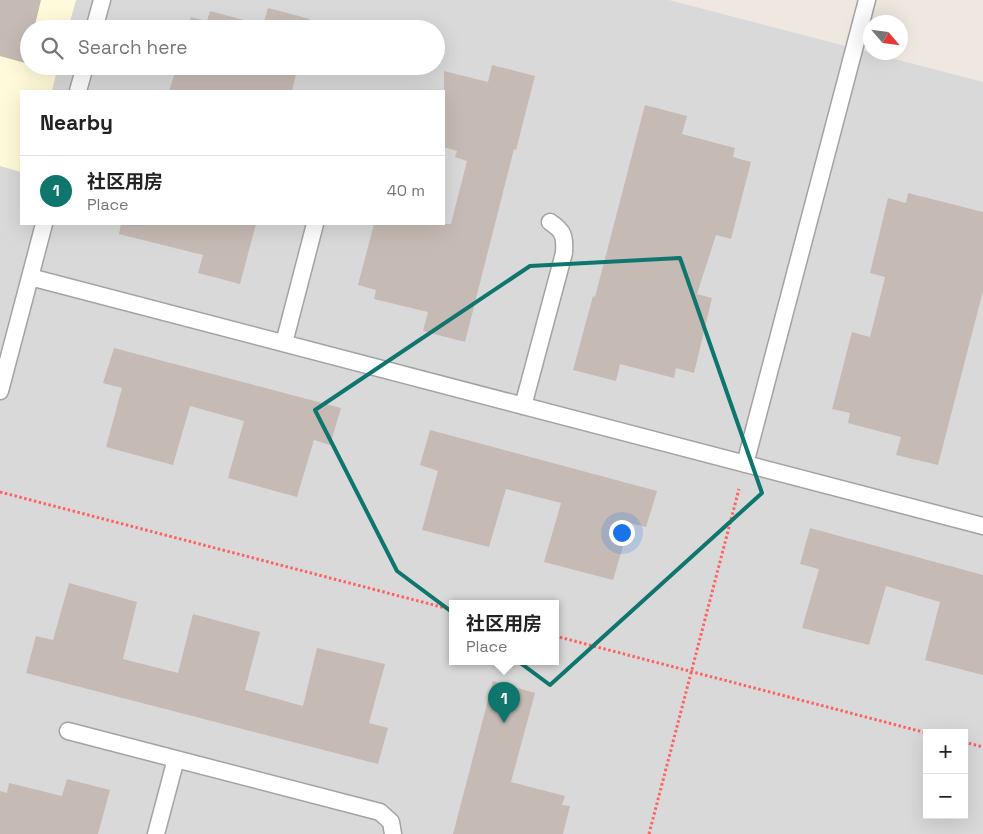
<!DOCTYPE html>
<meta charset="utf-8">
<style>
body{margin:0;font-family:"Space Grotesk","Noto Sans SC",sans-serif;background:#f2f2f2;color:#222}
.controls{position:absolute;right:15px;bottom:15px;display:grid;overflow:hidden;border-radius:0px;box-shadow:0 5px 20px #0002}
.controls button{width:45px;height:45px;display:grid;place-items:center;padding:0;border:0;border-bottom:1px solid #e0e0e0;background:#fff;color:#222;font:25px sans-serif}
.compass{position:absolute;left:863px;top:15px;width:45px;height:45px;border-radius:50%;background:#fff;box-shadow:0 5px 20px #0002;rotate:118deg}
.you{position:absolute;left:621px;top:532px;width:18px;height:18px;margin:-12px;border:4px solid #fff;border-radius:50%;background:#1a73e8;box-shadow:0 0 0 8px #1a73e833}
.badge{display:grid;place-items:center;width:32px;height:32px;border-radius:50%;background:#0f766e;color:#fff;font-size:16px;font-weight:700}
.pin{position:absolute;translate:-50% -41px;filter:drop-shadow(0 1px 2px #0008)}
.pin::after{content:'';position:absolute;top:26px;width:18px;height:15px;background:inherit;clip-path:polygon(0 0,100% 0,50% 100%)}
.popup{position:absolute;left:449px;top:600px;width:110px;height:65px;box-sizing:border-box;display:grid;place-content:center;border-radius:0px;background:#fff;filter:drop-shadow(0 1px 4px #0005);font-size:16px;white-space:nowrap;color:#767676}
.popup b{font-size:19px;color:#222}
.popup::after{content:'';position:absolute;left:50%;top:100%;margin-left:-10px;border:10px solid transparent;border-top-color:#fff}
.list{margin:0;padding:0;list-style:none}
h2{display:flex;justify-content:space-between;align-items:center;height:65px;margin:0;padding:0 20px;font-size:21px}
h2 small{font-size:16px;font-weight:400;color:#767676}
.list li{display:grid;grid-template-columns:32px 1fr auto;gap:15px;align-items:center;box-sizing:border-box;height:70px;padding:0 20px;border-top:1px solid #e0e0e0}
.list b{display:block;font-size:19px;white-space:nowrap}
.list p{margin:0;font-size:16px;white-space:nowrap;color:#767676}
.list em{font-size:16px;font-style:normal;color:#767676}
.icon{flex:none;width:28px;height:28px;fill:none;stroke:currentColor;stroke-width:2;stroke-linecap:round;stroke-linejoin:round}
.map{position:relative;flex:none;width:983px;height:834px;overflow:hidden}
.search{position:absolute;background:#fff;box-shadow:0 5px 20px #0002;left:20px;top:20px;width:425px;height:55px;display:flex;align-items:center;gap:12px;box-sizing:border-box;padding:0 18px;border-radius:28px;color:#767676;font-size:19px}
.panel{position:absolute;background:#fff;box-shadow:0 5px 20px #0002;left:20px;top:90px;width:425px;height:135px;border-radius:0px}
.map>svg:first-child{display:block}
</style>
<div class="map">
<svg width="983" height="834" viewBox="0 0 983 834">
<rect width="100%" height="100%" fill="#eee8e1"/>
<path fill="#dad9d9" fill-rule="evenodd" d="M 0,0 L 669,0 L 983,82 L 983,834 L 0,834 ZM 29,29 L 436,29 L 436,66 L 29,66 ZM 21,91 L 444,91 L 444,224 L 21,224 ZM 453,604 L 555,604 L 555,662 L 453,662 ZM 927,733 L 964,733 L 964,815 L 927,815 Z"/>
<path fill="#fffbda" d="M 0,0 L 76,0 L 68,29 L 29,29 L 29,66 L 58,66 L 52,91 L 21,91 L 21,172 L 0,166 Z"/>
<path fill="#c6bab4" d="M 0,0 L 41,0 L 34,29 L 29,29 L 29,48 L 25,63 L 0,56 Z
M 268,8 L 310,19 L 308,29 L 187,29 L 191,17 L 207,21 L 210,11 L 263,25 Z
M 492,65 L 535,76 L 516,150 L 514,149 L 465,342 L 423,331 L 428,312 L 374,299 L 376,290 L 358,285 L 374,224 L 451,224 L 467,161 L 455,157 L 457,151 L 444,147 L 444,71 L 488,82 Z
M 177,66 L 298,66 L 292,91 L 169,91 Z
M 645,105 L 687,116 L 682,134 L 735,148 L 733,157 L 751,162 L 731,239 L 716,235 L 697,294 L 712,298 L 694,373 L 676,368 L 674,378 L 620,364 L 616,381 L 573,370 L 593,296 L 595,297 Z
M 908,193 L 983,212 L 983,291 L 938,465 L 896,455 L 901,437 L 848,423 L 850,413 L 832,409 L 852,332 L 870,337 L 885,277 L 870,273 L 888,198 L 906,203 Z
M 121,224 L 256,224 L 240,284 L 198,273 L 203,255 L 119,234 Z
M 114,348 L 341,408 L 330,445 L 314,440 L 297,497 L 228,478 L 244,421 L 190,406 L 173,465 L 106,447 L 122,388 L 103,383 Z
M 430,430 L 657,491 L 646,527 L 630,523 L 613,580 L 544,562 L 561,503 L 506,489 L 489,547 L 422,530 L 438,471 L 420,465 Z
M 810,528 L 983,575 L 983,675 L 925,660 L 940,602 L 886,586 L 869,645 L 802,628 L 819,569 L 800,564 Z
M 69,583 L 137,602 L 123,659 L 178,673 L 193,614 L 260,632 L 245,690 L 303,706 L 317,648 L 385,664 L 369,723 L 388,728 L 378,764 L 26,673 L 36,636 L 53,640 Z
M 493,681 L 535,693 L 511,782 L 565,796 L 562,805 L 570,806 L 563,834 L 453,834 Z
M 67,779 L 110,790 L 98,834 L 0,834 L 0,791 L 7,793 L 9,783 L 62,796 Z"/>
<g fill="none" stroke-linecap="round" stroke-linejoin="round">
<g stroke="#a3a3a3" stroke-width="19">
<path id="lane" d="M 94,29 L 102,0
M 78,91 L 85,66
M 30,277 L 983,526
M 284,343 L 315,224
M 0,391 L 44,224
M 523,406 L 564,253 C 565,237 564,231 550,222
M 745,464 L 867,0
M 68,731 L 380,812 L 391,822 L 393,834
M 156,834 L 176,759"/>
</g>
<path stroke="#ff6263" stroke-width="3" stroke-dasharray="2.5 2.5" stroke-linecap="butt" d="M 0,492 L 453,610
M 555,636 L 927,733
M 964,742 L 983,747
M 649,834 L 739,489"/>
<use href="#lane" stroke="#fff" stroke-width="16"/>
</g>
<path fill="none" stroke="#0f766e" stroke-width="4" stroke-linejoin="round" d="M 680,258 L 762,493 L 550,685 L 397,571 L 315,410 L 530,266 Z"/>
</svg>
<div class="controls">
<button>+</button>
<button>−</button>
</div>
<svg class="compass" viewBox="-18 -18 36 36"><path d="M0-13l5 13h-10z" fill="#e53935"/><path d="M0 13l5-13h-10z" fill="#767676"/></svg>
<div class="you"></div>
<div class="pin badge" style="left:504px;top:723px">1</div>
<div class="popup"><b>社区用房</b>Place</div>
<div class="search"><svg class="icon" aria-label="search" viewBox="0 0 24 24"><circle cx="10" cy="10" r="6"/><path d="M15 15l6 6"/></svg>Search here</div>
<section class="panel">
<h2>Nearby<small></small></h2>
<ul class="list">
<li><span class="badge">1</span><div><b>社区用房</b><p>Place</p></div><em>40 m</em></li>
</ul>
</section>
</div>
